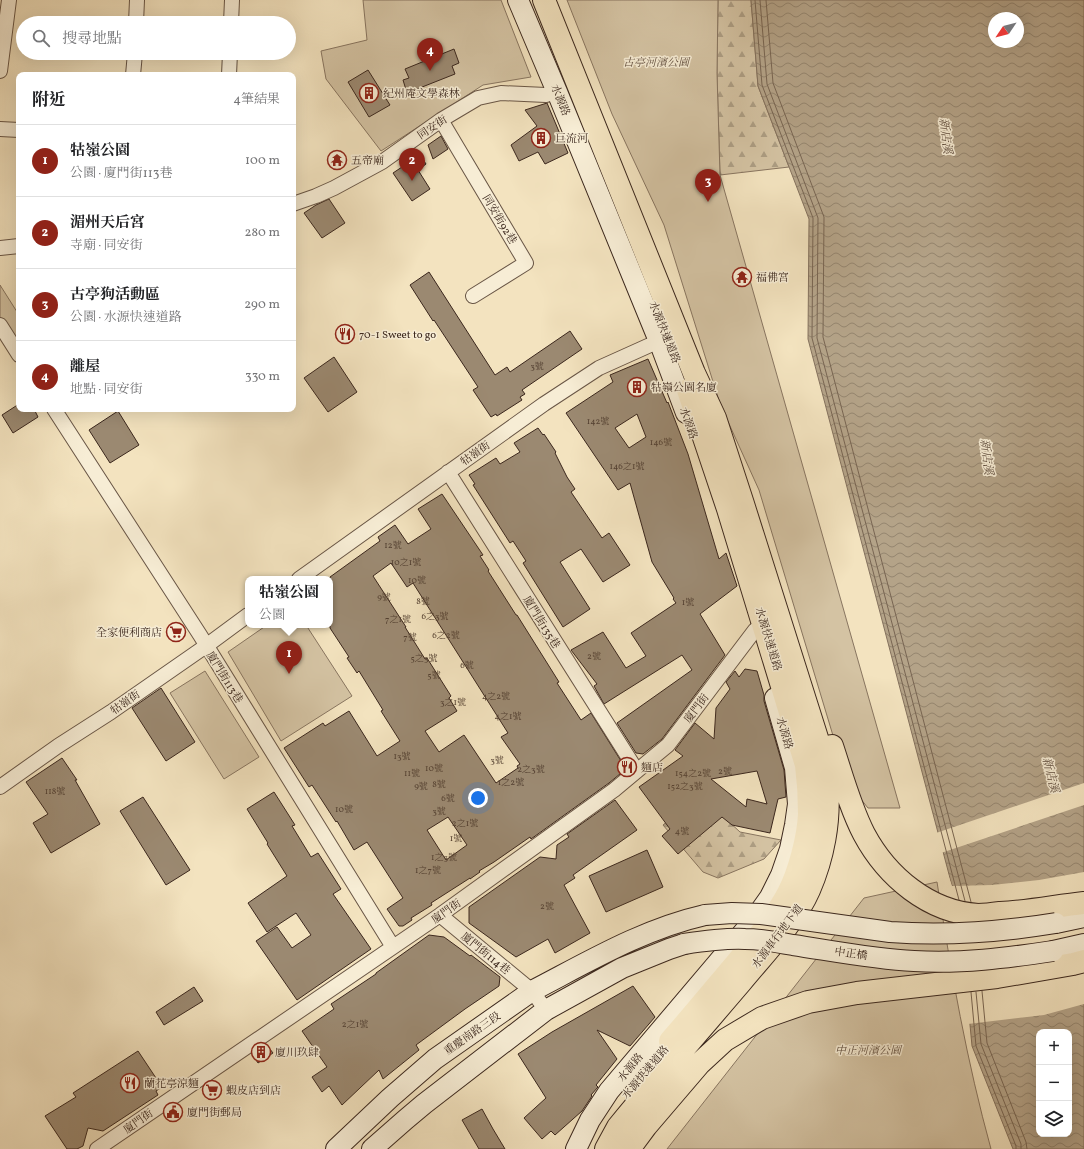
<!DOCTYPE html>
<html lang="zh-TW">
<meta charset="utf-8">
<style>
body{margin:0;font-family:Vollkorn,"Noto Serif TC",serif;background:#f2f2f2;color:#202124}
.controls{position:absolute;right:12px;bottom:12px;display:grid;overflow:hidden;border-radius:8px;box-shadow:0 4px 16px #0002}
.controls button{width:36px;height:36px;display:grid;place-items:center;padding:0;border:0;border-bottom:1px solid #e0e0e0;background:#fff;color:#202124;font:20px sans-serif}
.compass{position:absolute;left:988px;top:12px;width:36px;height:36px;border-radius:50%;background:#fff;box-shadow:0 4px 16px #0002;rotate:235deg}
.you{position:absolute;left:478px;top:798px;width:14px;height:14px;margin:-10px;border:3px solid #fff;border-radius:50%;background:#1a73e8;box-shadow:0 0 0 6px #1a73e833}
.badge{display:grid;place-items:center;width:26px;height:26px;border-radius:50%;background:#8f2418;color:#fff;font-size:13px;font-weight:700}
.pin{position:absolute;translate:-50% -33px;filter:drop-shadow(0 1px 2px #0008)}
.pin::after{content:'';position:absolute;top:21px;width:14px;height:12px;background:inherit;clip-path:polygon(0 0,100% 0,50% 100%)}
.popup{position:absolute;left:245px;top:576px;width:88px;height:52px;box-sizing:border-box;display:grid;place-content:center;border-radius:8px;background:#fff;filter:drop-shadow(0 1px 3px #0005);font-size:13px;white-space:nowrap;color:#757577}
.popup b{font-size:15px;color:#202124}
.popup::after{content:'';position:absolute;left:50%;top:100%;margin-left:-8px;border:8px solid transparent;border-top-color:#fff}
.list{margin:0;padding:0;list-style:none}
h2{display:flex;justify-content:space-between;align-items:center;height:52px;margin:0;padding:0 16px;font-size:17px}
h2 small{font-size:13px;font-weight:400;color:#757577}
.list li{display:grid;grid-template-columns:26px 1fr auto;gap:12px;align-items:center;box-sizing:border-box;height:72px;padding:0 16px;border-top:1px solid #e0e0e0}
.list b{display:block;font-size:15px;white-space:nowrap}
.list p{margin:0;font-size:13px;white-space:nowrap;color:#757577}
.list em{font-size:13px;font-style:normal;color:#757577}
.icon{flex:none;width:22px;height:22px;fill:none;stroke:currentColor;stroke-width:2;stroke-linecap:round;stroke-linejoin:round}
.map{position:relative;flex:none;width:1084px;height:1149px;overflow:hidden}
.search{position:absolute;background:#fff;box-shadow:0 4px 16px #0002;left:16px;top:16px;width:280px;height:44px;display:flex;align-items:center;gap:10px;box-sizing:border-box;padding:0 14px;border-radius:22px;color:#757577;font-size:15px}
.panel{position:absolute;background:#fff;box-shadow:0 4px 16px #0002;left:16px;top:72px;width:280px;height:340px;border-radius:8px}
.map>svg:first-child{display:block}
</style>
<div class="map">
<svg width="1084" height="1149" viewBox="0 0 1084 1149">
<defs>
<pattern id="forest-firs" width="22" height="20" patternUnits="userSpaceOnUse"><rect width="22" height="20" fill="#d4c3a3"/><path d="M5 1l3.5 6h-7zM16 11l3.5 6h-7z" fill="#ad9e84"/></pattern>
<pattern id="water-waves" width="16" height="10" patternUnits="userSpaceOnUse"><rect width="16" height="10" fill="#b4a388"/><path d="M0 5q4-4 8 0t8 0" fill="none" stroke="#94856f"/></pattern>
</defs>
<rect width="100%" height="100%" fill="#f3e3bf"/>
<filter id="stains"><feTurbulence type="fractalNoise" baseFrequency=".005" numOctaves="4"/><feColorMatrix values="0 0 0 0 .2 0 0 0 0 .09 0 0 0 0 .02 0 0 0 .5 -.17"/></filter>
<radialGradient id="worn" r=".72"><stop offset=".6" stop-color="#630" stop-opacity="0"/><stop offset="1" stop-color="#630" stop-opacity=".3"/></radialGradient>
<path fill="url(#forest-firs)" stroke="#887560" d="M 718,0 L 751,0 L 758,86 L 789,167 L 720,175 L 717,73 Z
M 699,794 L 740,832 L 781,840 L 764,859 L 718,878 L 703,872 L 663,825 Z"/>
<path fill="#d4c3a3" stroke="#887560" d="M 363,0 L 501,0 L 531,77 L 483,85 L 381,151 L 326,79 L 321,51 L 367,40 Z
M 567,0 L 718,0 L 717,73 L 720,175 L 900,808 L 868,808 L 847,782 L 759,490 L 720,404 L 664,225 L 612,114 Z
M 0,285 L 19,315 L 19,328 L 15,342 L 0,319 Z
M 267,625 L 306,625 L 352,696 L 281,741 L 228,652 Z
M 205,671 L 259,757 L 224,779 L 170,693 Z
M 937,882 C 951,972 967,1062 991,1149 L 667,1149 L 864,898 Z"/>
<path fill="url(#water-waves)" stroke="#84715d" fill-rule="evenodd" d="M 751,0 L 1084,0 L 1084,1149 L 1013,1149 L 972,1046 L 965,972 L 956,901 L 808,339 L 809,219 L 758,86 ZM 994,18 L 1018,18 L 1018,42 L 994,42 ZM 1039,1032 L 1069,1032 L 1069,1134 L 1039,1134 Z"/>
<path fill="#f3e3bf" d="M 1084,783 L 1084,805 L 941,853 L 936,833 Z
M 941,854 L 952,886 L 992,885 L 1039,880 L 1084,872 L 1084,1004 L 1044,1015 L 968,1024 L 963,972 L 954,901 Z"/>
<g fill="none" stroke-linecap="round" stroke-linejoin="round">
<path stroke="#786552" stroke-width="1" d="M 755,0 L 762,85 L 813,218 L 812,338 L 959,900
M 760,0 L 767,84 L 818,218 L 817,338 L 965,901
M 766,0 L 773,83 L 824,217 L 823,337 L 971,902
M 982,991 L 987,1043 L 1026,1142 L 1027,1149
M 971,992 L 976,1046 L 1016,1146 L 1016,1149
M 976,992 L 981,1044 L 1021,1144 L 1021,1149"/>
</g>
<path fill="#9b8971" stroke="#3b271d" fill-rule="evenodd" d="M 454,49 L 459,63 L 452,66 L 455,74 L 407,93 L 403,80 L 409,78 L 405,69 Z
M 368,70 L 390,105 L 369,117 L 348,82 Z
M 547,103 L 568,153 L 545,164 L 538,152 L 519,161 L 511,145 L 537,126 L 525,110 Z
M 441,136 L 448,149 L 433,159 L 428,145 Z
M 420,155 L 426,164 L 418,170 L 430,189 L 412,201 L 393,173 Z
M 329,199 L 345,223 L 322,238 L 304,213 L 316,205 Z
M 429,272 L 495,375 L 507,367 L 510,372 L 570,331 L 582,349 L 522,390 L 525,394 L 520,397 L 522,400 L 497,416 L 496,414 L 491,417 L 473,390 L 478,387 L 434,320 L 433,321 L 410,285 Z
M 334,357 L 357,392 L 328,412 L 304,378 Z
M 648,359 L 667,403 L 668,402 L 688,454 L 719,559 L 726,553 L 737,586 L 700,614 L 725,655 L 662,739 L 643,754 L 636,753 L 617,723 L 692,670 L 682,655 L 604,704 L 594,686 L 597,684 L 571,650 L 603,632 L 626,668 L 646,656 L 631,633 L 676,603 L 673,599 L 674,598 L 652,562 L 630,483 L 618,490 L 566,413 L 613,382 L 610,375 ZM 637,414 L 646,437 L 629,448 L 615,428 Z
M 19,404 L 19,409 L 34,409 L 38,417 L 13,433 L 2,415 Z
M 118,411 L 139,445 L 110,463 L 89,430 Z
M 538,428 L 543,435 L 544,434 L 556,452 L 555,453 L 567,477 L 575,489 L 571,492 L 602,538 L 609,533 L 630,565 L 603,582 L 581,549 L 560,562 L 590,609 L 563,627 L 523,563 L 526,561 L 513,541 L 510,543 L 473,485 L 475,484 L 469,475 L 496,458 L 500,464 L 520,452 L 514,443 Z
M 442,494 L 483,555 L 480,556 L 489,570 L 488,571 L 516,615 L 517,615 L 559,682 L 557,683 L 581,720 L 591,713 L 626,769 L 609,783 L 531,839 L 530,837 L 494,862 L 479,871 L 480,872 L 470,879 L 470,878 L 431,903 L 432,905 L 411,918 L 412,920 L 403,926 L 399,926 L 387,909 L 403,898 L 367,842 L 354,850 L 337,821 L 336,822 L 312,785 L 309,787 L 284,748 L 323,723 L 325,726 L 349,711 L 377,756 L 400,741 L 381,711 L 383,710 L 359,671 L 357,673 L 347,658 L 349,657 L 330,628 L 330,577 L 380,541 L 378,537 L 395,525 L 408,544 L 431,529 L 418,509 ZM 391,563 L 407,587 L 413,583 L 508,733 L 501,737 L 520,764 L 517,766 L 518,768 L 496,783 L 464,735 L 439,752 L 425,731 L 457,711 L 449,698 L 451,696 L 427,658 L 425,659 L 405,627 L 406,627 L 373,576 ZM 448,817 L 467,845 L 446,860 L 427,830 Z
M 745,669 L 757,671 L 764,695 L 764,701 L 784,770 L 786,797 L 778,799 L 770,833 L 732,825 L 722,817 L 678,854 L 662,836 L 670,829 L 639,787 L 683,756 L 675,750 L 695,723 L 714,739 L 716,708 L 730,689 L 726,682 L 735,671 L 739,677 ZM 757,771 L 767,804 L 747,799 L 746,807 L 711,779 Z
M 161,688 L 195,742 L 166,761 L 132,708 Z
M 62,758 L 77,780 L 75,780 L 100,824 L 51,853 L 33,823 L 48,814 L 26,782 Z
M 274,792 L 295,825 L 292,826 L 311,857 L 318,853 L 341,889 L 333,894 L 371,949 L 297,1000 L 256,941 L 277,927 L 292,948 L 311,935 L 296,913 L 267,932 L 248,903 L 287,876 L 267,844 L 268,843 L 247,809 Z
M 143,797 L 190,870 L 166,885 L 120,811 Z
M 615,800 L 637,830 L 573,875 L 575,878 L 564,885 L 590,933 L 555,953 L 548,939 L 516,957 L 469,923 L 469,907 L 540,857 L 556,859 L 557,845 L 569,837 L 567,834 Z
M 647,850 L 663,887 L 606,912 L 589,876 Z
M 429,935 L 444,937 L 470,956 L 471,955 L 500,977 L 499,986 L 465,1009 L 416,1045 L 419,1050 L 383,1079 L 379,1070 L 342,1105 L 329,1086 L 322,1092 L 312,1077 L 327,1067 L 302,1031 L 334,1009 L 331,1004 L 376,974 L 376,973 Z
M 633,986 L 655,1017 L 630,1046 L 597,1030 L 617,1059 L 596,1085 L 598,1087 L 591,1095 L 592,1096 L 582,1111 L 555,1135 L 551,1131 L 542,1139 L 524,1118 L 546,1098 L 518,1054 L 552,1032 Z
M 194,987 L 203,1001 L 164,1025 L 156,1012 Z
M 266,1044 L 273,1053 L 258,1063 L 252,1054 Z
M 138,1051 L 162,1087 L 156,1091 L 158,1095 L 103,1131 L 88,1128 L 83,1146 L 77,1149 L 67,1149 L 45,1116 L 76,1097 L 73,1093 Z
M 482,1109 L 493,1129 L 505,1149 L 479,1149 L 462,1120 Z"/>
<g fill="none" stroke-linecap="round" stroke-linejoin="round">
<g stroke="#695646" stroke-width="16">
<path id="street" d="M 136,23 L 137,0
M 231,23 L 232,0
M 0,71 L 9,0
M 133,75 L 135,53
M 229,75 L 230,53
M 441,120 L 526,263 L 473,296
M 0,129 L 19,130
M 293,204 L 316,196 L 334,188 L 382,162 L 441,120 L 478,98 L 501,93 L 546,95 L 557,92
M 0,248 L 19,246
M 0,325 L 19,355
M 54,409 L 200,635 L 393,947
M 448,472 L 637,771
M 299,579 L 544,404 L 599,368 L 659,341
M 0,787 L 58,746 L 111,712 L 206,646 L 248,615
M 440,915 L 532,991 L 546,1010
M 97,1149 L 440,915 L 614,790 L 668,745 L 755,630"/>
</g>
<g stroke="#3b271d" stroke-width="22">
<path id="secondary" d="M 518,0 L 557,92 L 659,341 L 686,413
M 1056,923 L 1084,917
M 1053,951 L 1084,944
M 336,1149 L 390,1098 L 435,1059 L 522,998 L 532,991 C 588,962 643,929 705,915
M 372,1149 L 405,1120 L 424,1104 L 546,1010 L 622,968 L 669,949 L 684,944
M 576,1149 L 590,1120 L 609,1091 L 753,921 L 770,897 L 781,875 L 790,849 L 795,825 L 798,804 L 795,768 L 775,698"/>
</g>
<g stroke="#3b271d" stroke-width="24">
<path id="highway" d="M 544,0 L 694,373 L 715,418 L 743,504 L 824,760 C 825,768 827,778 827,787 C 830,821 823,858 809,890 C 795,922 764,954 741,982 C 700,1030 658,1078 618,1127 L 606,1149
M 832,746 C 842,776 850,807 864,834 C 887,877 929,912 978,915 C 985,915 993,914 1000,913 C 1028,912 1056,906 1084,903
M 670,1041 C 693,1015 715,988 737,962 C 755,940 775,918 788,893 C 799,872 808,837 809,814 C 809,797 808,781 806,765 L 728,509 L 688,390
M 629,1149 L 646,1126 L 699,1064 L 725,1040 L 762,1018 L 808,1002 L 857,993 L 997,977 L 1073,964 L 1084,961"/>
</g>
<use href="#street" stroke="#f7edd5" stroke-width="14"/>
<use href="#secondary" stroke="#f7edd5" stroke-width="20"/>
<use href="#highway" stroke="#f3e3bf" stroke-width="22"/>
<g stroke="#3b271d" stroke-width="22" stroke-linecap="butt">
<path id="secondary-bridge" d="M 705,915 L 732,913 L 761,914 L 890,932 C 946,936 1001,932 1056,923
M 684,944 C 704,941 725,938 745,939 C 761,939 777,942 793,945 C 833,951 873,959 914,961 C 960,964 1007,958 1053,951"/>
</g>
<use href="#secondary-bridge" stroke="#f7edd5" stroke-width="20"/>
</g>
<defs>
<g id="building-ring" transform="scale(1)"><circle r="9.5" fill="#f7edd5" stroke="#8f2418" stroke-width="1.5"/><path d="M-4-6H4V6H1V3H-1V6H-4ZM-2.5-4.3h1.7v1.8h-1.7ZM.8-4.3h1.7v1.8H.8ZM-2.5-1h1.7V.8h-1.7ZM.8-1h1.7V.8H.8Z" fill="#8f2418"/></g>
<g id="temple-ring" transform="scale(1)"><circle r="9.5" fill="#f7edd5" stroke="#8f2418" stroke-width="1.5"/><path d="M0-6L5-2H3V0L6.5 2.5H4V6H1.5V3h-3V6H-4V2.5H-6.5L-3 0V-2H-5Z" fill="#8f2418"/></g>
<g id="restaurant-ring" transform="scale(1)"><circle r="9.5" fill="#f7edd5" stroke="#8f2418" stroke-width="1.5"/><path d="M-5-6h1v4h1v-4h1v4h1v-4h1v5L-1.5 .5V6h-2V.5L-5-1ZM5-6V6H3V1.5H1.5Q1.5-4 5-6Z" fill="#8f2418"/></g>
<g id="supermarket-ring" transform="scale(1)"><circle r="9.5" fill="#f7edd5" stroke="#8f2418" stroke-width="1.5"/><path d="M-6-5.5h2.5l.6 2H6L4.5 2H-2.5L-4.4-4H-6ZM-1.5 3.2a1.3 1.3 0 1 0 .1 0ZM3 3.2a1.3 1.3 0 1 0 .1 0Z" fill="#8f2418"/></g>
<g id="civic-ring" transform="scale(1)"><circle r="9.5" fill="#f7edd5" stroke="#8f2418" stroke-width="1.5"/><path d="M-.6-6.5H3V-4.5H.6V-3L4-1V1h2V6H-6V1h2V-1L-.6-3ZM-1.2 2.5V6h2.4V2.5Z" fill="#8f2418"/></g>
</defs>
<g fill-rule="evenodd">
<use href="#building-ring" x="369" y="93"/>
<use href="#building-ring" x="541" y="138"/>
<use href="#temple-ring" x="337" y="160"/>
<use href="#temple-ring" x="742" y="277"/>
<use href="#restaurant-ring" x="345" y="334"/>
<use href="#building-ring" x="637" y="387"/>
<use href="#supermarket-ring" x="176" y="632"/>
<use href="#restaurant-ring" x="627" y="767"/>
<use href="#building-ring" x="261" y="1052"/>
<use href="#restaurant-ring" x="130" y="1083"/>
<use href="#supermarket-ring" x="212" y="1090"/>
<use href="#civic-ring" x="173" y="1112"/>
</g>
<g text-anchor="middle" stroke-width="3" stroke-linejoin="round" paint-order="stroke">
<g font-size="9" fill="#534032">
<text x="537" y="369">3號</text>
<text x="598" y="424">142號</text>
<text x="661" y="445">146號</text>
<text x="627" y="469">146之1號</text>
<text x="393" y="548">12號</text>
<text x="406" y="565">10之1號</text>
<text x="417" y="583">10號</text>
<text x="384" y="600">9號</text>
<text x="423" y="604">8號</text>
<text x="688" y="605">1號</text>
<text x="435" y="619">6之3號</text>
<text x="398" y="622">7之1號</text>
<text x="446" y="638">6之2號</text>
<text x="410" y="640">7號</text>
<text x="594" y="659">2號</text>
<text x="424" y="661">5之3號</text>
<text x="467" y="668">6號</text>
<text x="434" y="678">5號</text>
<text x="496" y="699">4之2號</text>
<text x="453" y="705">3之1號</text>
<text x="508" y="719">4之1號</text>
<text x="402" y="759">13號</text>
<text x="497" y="763">3號</text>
<text x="434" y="771">10號</text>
<text x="531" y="772">2之3號</text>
<text x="725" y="774">2號</text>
<text x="412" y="776">11號</text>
<text x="693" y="776">154之2號</text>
<text x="511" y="785">1之2號</text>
<text x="439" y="787">8號</text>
<text x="421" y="789">9號</text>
<text x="685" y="789">152之3號</text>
<text x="55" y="794">118號</text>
<text x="448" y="801">6號</text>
<text x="344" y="812">10號</text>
<text x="439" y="814">3號</text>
<text x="465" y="826">2之1號</text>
<text x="682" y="834">4號</text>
<text x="456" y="841">1號</text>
<text x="444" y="860">1之3號</text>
<text x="428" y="873">1之7號</text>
<text x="547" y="909">2號</text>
<text x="355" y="1027">2之1號</text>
</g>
<g font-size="11" font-style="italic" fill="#614e3e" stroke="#f7edd5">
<text x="656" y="66">古亭河濱公園</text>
<text x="868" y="1054">中正河濱公園</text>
</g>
<g font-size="11" fill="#3b271d" stroke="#f7edd5" text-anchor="start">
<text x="383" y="97">紀州庵文學森林</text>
<text x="555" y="142">巨流河</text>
<text x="351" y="164">五帝廟</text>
<text x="756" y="281">福佛宮</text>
<text x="359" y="338">70-1 Sweet to go</text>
<text x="651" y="391">牯嶺公園名廈</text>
<text x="162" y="636" text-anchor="end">全家便利商店</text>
<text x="641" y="771">麵店</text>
<text x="275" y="1056">廈川玖肆</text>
<text x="144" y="1087">蘭花亭涼麵</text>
<text x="226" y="1094">蝦皮店到店</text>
<text x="187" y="1116">廈門街郵局</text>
</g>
<g font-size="11" fill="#3b271d" stroke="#f7edd5">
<text transform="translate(561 100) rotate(68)" y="4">水源路</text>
<text transform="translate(432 127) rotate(-34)" y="4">同安街</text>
<text transform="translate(500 219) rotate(59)" y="4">同安街92巷</text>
<text transform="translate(665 332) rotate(68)" y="4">水源快速道路</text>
<text transform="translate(689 423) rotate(71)" y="4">水源路</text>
<text transform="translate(475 453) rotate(-35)" y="4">牯嶺街</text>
<text transform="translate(542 622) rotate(58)" y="4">廈門街135巷</text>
<text transform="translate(769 639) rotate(73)" y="4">水源快速道路</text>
<text transform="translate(225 677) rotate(58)" y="4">廈門街113巷</text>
<text transform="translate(125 702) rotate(-35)" y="4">牯嶺街</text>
<text transform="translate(696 708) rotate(-53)" y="4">廈門街</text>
<text transform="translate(785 733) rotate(74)" y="4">水源路</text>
<text transform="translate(446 911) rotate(-35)" y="4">廈門街</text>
<text transform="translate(777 936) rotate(-53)" y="4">水源車行地下道</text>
<text transform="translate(486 953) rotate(39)" y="4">廈門街114巷</text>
<text transform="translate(851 953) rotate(8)" y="4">中正橋</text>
<text transform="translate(472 1033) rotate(-35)" y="4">重慶南路三段</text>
<text transform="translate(630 1067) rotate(-50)" y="4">水源路</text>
<text transform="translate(645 1072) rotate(-50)" y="4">水源快速道路</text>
<text transform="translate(138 1121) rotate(-35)" y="4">廈門街</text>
</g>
<g font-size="12" font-style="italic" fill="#5f4c3d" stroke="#f7edd5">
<text transform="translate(946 136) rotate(83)" y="4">新店溪</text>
<text transform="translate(987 457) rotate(83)" y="4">新店溪</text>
<text transform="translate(1051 775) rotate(76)" y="4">新店溪</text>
</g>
</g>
<rect width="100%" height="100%" filter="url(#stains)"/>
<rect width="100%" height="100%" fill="url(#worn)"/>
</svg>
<div class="controls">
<button>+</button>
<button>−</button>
<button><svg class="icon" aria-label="layers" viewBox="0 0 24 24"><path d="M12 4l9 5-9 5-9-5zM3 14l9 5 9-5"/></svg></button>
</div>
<svg class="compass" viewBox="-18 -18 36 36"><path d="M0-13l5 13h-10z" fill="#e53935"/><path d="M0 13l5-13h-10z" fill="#757577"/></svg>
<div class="you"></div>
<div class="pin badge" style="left:289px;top:674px">1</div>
<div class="popup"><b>牯嶺公園</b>公園</div>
<div class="pin badge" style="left:412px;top:181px">2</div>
<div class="pin badge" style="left:708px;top:202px">3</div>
<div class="pin badge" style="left:430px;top:71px">4</div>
<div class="search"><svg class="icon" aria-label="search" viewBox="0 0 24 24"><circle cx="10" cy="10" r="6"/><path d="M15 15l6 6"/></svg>搜尋地點</div>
<section class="panel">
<h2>附近<small>4筆結果</small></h2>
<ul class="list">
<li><span class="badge">1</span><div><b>牯嶺公園</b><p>公園 · 廈門街113巷</p></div><em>100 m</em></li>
<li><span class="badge">2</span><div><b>湄州天后宮</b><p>寺廟 · 同安街</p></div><em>280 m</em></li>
<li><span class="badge">3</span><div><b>古亭狗活動區</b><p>公園 · 水源快速道路</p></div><em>290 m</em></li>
<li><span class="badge">4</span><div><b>離屋</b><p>地點 · 同安街</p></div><em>330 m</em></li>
</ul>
</section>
</div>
